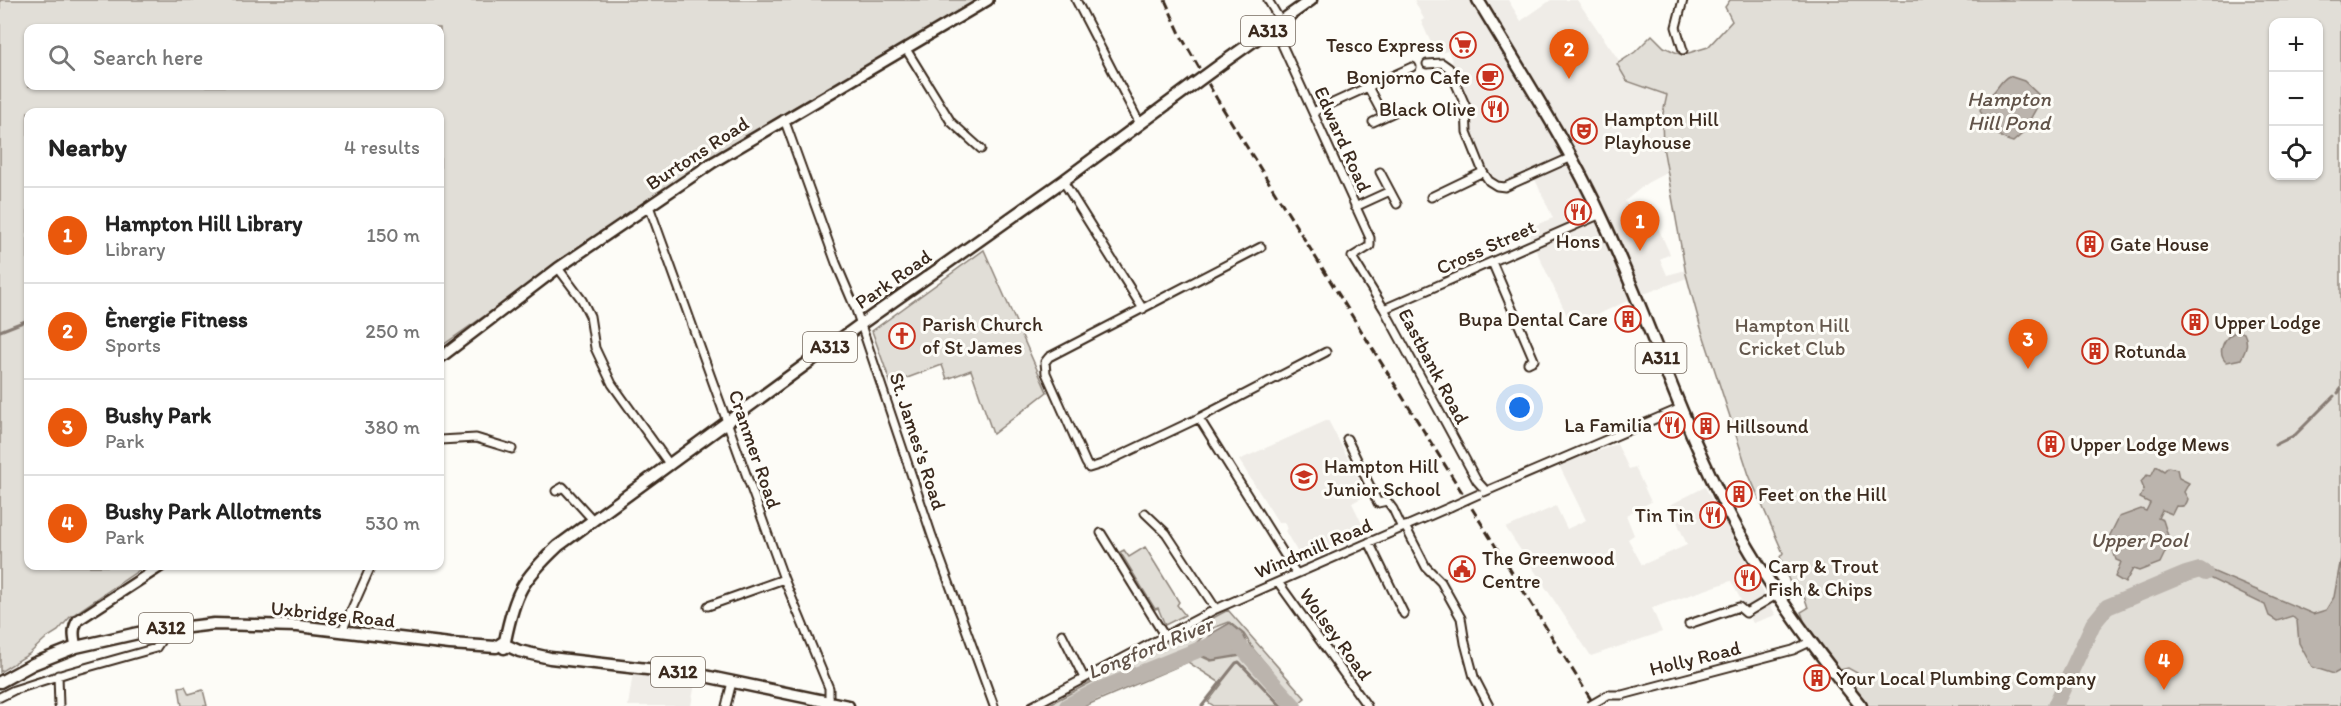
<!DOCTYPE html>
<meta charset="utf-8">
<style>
body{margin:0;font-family:Itim,sans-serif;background:#f2f2f2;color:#222}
.controls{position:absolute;right:18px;top:18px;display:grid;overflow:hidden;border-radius:12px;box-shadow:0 2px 4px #0004}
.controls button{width:54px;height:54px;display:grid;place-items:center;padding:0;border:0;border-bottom:2px solid #e0e0e0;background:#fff;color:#222;font:30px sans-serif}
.you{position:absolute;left:1520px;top:408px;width:21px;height:21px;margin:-15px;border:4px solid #fff;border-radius:50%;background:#1a73e8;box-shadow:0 0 0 9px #1a73e833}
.badge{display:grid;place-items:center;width:39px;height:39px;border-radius:50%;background:#ea580c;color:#fff;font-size:20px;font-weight:700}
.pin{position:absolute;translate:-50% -50px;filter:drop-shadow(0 2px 3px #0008)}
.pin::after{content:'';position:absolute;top:32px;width:21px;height:18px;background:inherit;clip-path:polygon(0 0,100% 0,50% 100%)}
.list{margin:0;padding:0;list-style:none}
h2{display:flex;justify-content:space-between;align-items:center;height:78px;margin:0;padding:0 24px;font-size:26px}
h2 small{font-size:20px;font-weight:400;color:#767676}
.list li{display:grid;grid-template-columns:39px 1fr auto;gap:18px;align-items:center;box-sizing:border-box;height:96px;padding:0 24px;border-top:2px solid #e0e0e0}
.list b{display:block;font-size:22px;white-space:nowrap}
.list p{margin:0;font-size:20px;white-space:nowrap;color:#767676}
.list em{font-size:20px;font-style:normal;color:#767676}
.icon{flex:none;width:33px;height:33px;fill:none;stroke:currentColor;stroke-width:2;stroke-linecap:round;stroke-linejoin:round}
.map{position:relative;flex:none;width:2341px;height:706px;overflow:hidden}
.search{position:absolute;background:#fff;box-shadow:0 2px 4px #0004;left:24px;top:24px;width:420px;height:66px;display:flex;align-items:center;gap:15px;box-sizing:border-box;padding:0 21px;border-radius:12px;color:#767676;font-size:22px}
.panel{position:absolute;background:#fff;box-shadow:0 2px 4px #0004;left:24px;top:108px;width:420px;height:462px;border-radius:12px}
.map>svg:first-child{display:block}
</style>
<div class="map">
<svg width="2341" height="706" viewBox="0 0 2341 706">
<rect width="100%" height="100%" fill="#fdfcf7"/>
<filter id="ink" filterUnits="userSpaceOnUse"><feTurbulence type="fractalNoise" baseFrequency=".0167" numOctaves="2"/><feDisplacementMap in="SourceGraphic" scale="12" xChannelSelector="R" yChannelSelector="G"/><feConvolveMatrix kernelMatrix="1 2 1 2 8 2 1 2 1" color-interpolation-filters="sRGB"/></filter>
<g filter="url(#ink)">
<path fill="#efece7" d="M 1414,0 L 1508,0 L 1521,21 L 1551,0 L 1577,0 L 1634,82 L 1671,89 L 1663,147 L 1668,172 L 1647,183 L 1625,201 L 1633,217 L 1650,210 L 1670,254 L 1660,259 L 1667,275 L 1686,270 L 1687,278 L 1641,295 L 1572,326 L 1526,229 L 1553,218 L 1531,171 L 1501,183 L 1491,178 L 1476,148 L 1472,131 L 1471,107 L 1448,51 L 1436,54 L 1421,21 L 1424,19 Z
M 1328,420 L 1367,495 L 1352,503 L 1367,534 L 1303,561 L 1285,531 L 1287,529 L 1284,522 L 1278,522 L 1239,460 Z
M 1617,444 L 1629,469 L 1635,467 L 1651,502 L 1626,515 L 1634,535 L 1628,539 L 1642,565 L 1687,545 L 1670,505 L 1705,487 L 1776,615 L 1753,623 L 1731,581 L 1652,608 L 1662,632 L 1591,656 L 1506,528 L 1556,506 L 1567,529 L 1586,520 L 1559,465 Z
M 633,673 L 695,683 L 691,706 L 628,706 Z"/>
<path fill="#e1ded7" stroke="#8e847a" stroke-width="1.5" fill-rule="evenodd" d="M 0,0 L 982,0 L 793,108 L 699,166 L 440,347 L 440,112 L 28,112 L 28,566 L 145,566 L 70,617 L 58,631 L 45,639 L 29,654 L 0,672 ZM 28,28 L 440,28 L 440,86 L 28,86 Z
M 1730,0 L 2341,0 L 2341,706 L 1864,706 L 1850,686 L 1857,673 L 1848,668 L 1836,671 L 1807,629 L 1801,612 L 1808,608 C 1805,597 1801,588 1790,583 L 1780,557 L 1783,553 L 1749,475 L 1700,325 L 1686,274 L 1663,147 L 1662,118 L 1667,95 L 1627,81 L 1617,64 L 1635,52 L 1652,35 L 1664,47 L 1682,55 L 1708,47 L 1732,21 L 1725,7 ZM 2274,22 L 2318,22 L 2318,176 L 2274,176 Z
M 984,250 L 1047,392 L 993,434 L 971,370 L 947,379 L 942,365 L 891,384 L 872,331 Z
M 1145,547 L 1179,602 L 1177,605 L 1185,615 L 1165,625 L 1158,608 L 1155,609 L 1120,552 L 1124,550 L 1129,557 Z
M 1228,610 L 1305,698 L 1299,703 L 1254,650 L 1244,634 L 1229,622 L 1211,629 L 1194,645 L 1093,689 L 1060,706 L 1046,706 Z
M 1194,653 L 1211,661 L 1241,656 L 1257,662 L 1292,706 L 1214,706 L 1208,702 L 1222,684 L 1188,662 L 1085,706 L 1071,706 Z
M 185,686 L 189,694 L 203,690 L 207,706 L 182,706 L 179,687 Z"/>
<path fill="#bbb4ad" stroke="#887d74" stroke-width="1.5" d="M 2009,76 L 2024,81 L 2042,98 L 2022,134 L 2013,142 C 1997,139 1987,124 1980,110 L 1985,98 C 1997,94 1998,81 2009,76 Z
M 2239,331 L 2244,333 C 2249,343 2246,350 2241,359 L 2227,362 C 2215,352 2225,334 2239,331 Z
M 2156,466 L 2164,471 L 2168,467 L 2177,469 L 2179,478 L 2189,483 L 2184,492 L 2188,499 C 2186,506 2183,507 2176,506 L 2172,514 L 2162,510 L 2158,518 L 2163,520 L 2170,542 L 2160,563 L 2139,571 L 2133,569 L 2125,583 L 2115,577 L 2121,562 L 2116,560 L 2109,537 L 2119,517 L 2141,509 L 2146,511 L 2150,503 L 2140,498 L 2144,489 L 2141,482 L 2147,475 L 2151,476 Z
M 2341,558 L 2341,670 L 2334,674 L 2312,667 L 2299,643 L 2297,621 L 2292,616 L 2277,621 L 2269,616 L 2265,605 L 2201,574 L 2187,580 L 2187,569 L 2198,565 L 2313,614 L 2326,610 L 2334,597 Z
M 1230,623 L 1243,634 L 1255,662 L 1241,655 L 1212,660 L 1193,652 L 1214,632 Z"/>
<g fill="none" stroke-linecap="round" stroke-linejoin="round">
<path stroke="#887d74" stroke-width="3" d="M 0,331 L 28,320
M 2338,393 L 2341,389
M 2275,445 L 2295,435 L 2334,396
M 1202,706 L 1236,663 L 1239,662 L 1281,706"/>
<path stroke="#bbb4ad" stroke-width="16" d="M 1241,647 L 1294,706
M 1067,706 L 1096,691 L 1213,644
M 2055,706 L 2093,624 L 2107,607 L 2186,574 L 2200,570 L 2205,573"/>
<g stroke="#3b2a1e" stroke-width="11">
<path id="minor" d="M 1076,0 L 1140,124
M 1268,0 L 1281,22
M 1683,0 L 1676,27 L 1683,50
M 1274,27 L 1370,238 L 1370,246 L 1352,257 L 1384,309 L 1477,481 L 1486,491
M 906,49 L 951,122 L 981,149
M 1427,64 L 1442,63 L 1449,68 L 1466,107 L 1467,132 L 1483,172 L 1489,181 L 1497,186 L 1505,187 L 1572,157
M 1368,87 L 1384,117
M 1313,112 L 1412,67
M 784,119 L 836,263 L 856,310 L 932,536 L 994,706
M 1373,122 L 1401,109
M 1380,172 L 1397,204
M 1063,181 L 1143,309
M 1431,197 L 1483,172
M 649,206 L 784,579 L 829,688 L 829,702
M 1355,207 L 1390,191
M 1261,247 L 1049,357 L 1045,362 L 1046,373 L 1086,463 L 1089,468 L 1102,464 L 1199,418 L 1326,352
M 1492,262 L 1534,360 L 1528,363
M 558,268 L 582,300 L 590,316 L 595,348 L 612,384 L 670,465
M 1384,309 L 1601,214
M 1199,418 L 1296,573
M 1347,439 L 1378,503 L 1387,501 L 1393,509 L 1402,528
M 440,440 L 476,438 L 512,449
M 556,491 L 563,487 L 593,520
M 1484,492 L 1681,408
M 1145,513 L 1166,533 L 1216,609
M 1405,526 L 1426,567 L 1441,582 L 1461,618 L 1465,643 L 1474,677 L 1489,706
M 1101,533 L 1164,635
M 1369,542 L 1404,614
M 1278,582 L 1367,706
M 708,606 L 784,579
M 1689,624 L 1739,607 L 1746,613 L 1778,594
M 342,631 L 371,566
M 1062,634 L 1084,678
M 58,675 L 59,706
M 1608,695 L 1622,695 L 1793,650 L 1810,642
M 0,697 L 14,690 L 67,673 L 156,648 L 160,642 L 160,629
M 726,706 L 732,682
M 1032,706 L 1216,609 L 1450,507"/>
</g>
<g stroke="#3b2a1e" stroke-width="14">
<path id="tertiary" d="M 440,358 L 558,268 L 712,163 L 988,0
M 76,647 C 74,638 72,629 78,620 L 161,566"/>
</g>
<g stroke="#3b2a1e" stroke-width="15">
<path id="primary" d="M 1478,0 C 1521,72 1568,144 1603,220 C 1651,323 1684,433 1739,532 C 1774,594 1816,651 1861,706
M 1224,62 L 1311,0
M 505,641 C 515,592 522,580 558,546 L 861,324 L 1063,181 L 1194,84
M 502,644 L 504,648 L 508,646 L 519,651 L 550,658 L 700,675 L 848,706
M 0,682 L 33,664 L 76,647 L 138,633 L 214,624 L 298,626 L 450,644 L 496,647 L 505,641"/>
</g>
<use href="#minor" stroke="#fdfcf7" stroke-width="7"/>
<use href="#tertiary" stroke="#fdfcf7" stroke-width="9"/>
<use href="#primary" stroke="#fdfcf7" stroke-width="10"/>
<path stroke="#3b2a1e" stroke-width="3" stroke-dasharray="9 4.5" stroke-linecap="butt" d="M 1165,0 L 1182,38 L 1217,99 L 1595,706"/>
<g stroke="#3b2a1e" stroke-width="11" stroke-linecap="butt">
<path id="minor-bridge" d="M 1450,507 L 1479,494
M 1589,706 L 1608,695"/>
</g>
<g stroke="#3b2a1e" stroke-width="15" stroke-linecap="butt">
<path id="primary-bridge" d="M 1194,84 L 1224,62"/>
</g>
<use href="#minor-bridge" stroke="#fdfcf7" stroke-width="7"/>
<use href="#primary-bridge" stroke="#fdfcf7" stroke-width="10"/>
</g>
</g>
<defs>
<g id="supermarket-ring" transform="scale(1.35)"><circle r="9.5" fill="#fdfcf7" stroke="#c8321e" stroke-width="1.5"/><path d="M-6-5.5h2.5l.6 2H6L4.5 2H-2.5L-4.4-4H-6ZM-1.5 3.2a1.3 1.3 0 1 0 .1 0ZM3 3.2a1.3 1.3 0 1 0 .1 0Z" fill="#c8321e"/></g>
<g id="cafe-ring" transform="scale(1.35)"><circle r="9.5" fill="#fdfcf7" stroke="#c8321e" stroke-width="1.5"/><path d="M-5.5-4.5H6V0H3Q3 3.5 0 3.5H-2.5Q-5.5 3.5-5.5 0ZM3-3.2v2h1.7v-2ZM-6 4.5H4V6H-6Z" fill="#c8321e"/></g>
<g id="restaurant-ring" transform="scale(1.35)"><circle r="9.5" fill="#fdfcf7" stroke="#c8321e" stroke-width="1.5"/><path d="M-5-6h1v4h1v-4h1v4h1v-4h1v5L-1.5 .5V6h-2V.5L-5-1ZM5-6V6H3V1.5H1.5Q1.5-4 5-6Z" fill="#c8321e"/></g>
<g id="theatre-ring" transform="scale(1.35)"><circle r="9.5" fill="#fdfcf7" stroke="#c8321e" stroke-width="1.5"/><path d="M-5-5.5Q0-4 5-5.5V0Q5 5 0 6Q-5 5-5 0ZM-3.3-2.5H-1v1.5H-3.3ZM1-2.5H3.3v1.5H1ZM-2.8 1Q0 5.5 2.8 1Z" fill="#c8321e"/></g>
<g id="building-ring" transform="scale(1.35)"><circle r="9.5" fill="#fdfcf7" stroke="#c8321e" stroke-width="1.5"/><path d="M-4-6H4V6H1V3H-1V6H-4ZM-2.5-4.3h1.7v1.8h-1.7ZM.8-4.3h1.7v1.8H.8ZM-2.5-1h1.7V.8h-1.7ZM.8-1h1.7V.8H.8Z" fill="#c8321e"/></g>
<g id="church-ring" transform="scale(1.35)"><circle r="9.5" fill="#fdfcf7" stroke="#c8321e" stroke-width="1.5"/><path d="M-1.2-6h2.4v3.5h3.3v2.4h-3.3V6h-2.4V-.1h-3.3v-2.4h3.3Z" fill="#c8321e"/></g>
<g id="school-ring" transform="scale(1.35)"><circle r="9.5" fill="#fdfcf7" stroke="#c8321e" stroke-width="1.5"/><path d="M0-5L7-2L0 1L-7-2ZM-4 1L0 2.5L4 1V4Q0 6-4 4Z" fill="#c8321e"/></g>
<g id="civic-ring" transform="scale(1.35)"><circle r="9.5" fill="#fdfcf7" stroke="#c8321e" stroke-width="1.5"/><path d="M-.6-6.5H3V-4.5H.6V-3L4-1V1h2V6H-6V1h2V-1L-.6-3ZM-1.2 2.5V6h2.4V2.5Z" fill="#c8321e"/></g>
</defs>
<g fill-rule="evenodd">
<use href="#supermarket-ring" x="1463" y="45"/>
<use href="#cafe-ring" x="1490" y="77"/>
<use href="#restaurant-ring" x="1495" y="109"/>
<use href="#theatre-ring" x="1584" y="131"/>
<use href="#restaurant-ring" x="1578" y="212"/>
<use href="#building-ring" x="2090" y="244"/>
<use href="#building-ring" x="1628" y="319"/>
<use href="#building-ring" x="2195" y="322"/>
<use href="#church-ring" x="902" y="336"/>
<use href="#building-ring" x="2095" y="351"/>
<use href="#restaurant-ring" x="1672" y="425"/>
<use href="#building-ring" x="1706" y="426"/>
<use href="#building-ring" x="2051" y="444"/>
<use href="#school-ring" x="1304" y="477"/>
<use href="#building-ring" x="1739" y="494"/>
<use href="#restaurant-ring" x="1713" y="515"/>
<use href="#civic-ring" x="1462" y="569"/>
<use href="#restaurant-ring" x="1748" y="578"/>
<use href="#building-ring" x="1817" y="678"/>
</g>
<g text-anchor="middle" stroke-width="6" stroke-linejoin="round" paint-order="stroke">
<g fill="#fdfcf7" stroke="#75695f" stroke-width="1.5">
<rect x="1241" y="16" width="54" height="30" rx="4.5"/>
<rect x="803" y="332" width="54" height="30" rx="4.5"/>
<rect x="1635.5" y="343" width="51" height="30" rx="4.5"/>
<rect x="139" y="613" width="54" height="30" rx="4.5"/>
<rect x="651" y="657" width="54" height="30" rx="4.5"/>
</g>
<g font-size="18" font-weight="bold" fill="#3b2a1e">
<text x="1268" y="37">A313</text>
<text x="830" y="353">A313</text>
<text x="1661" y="364">A311</text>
<text x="166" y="634">A312</text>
<text x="678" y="678">A312</text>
</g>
<g font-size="20" fill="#3b2a1e" stroke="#fdfcf7" text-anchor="start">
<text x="1444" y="52" text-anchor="end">Tesco Express</text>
<text x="1470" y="84" text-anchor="end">Bonjorno Cafe</text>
<text x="1476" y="116" text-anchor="end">Black Olive</text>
<text x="1604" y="126">Hampton Hill<tspan x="1604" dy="23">Playhouse</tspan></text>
<text x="1578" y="248" text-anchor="middle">Hons</text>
<text x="2110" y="251">Gate House</text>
<text x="1608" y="326" text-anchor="end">Bupa Dental Care</text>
<text x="2214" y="329">Upper Lodge</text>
<text x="922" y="331">Parish Church<tspan x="922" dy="23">of St James</tspan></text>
<text x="2114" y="358">Rotunda</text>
<text x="1652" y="432" text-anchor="end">La Familia</text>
<text x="1726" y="433">Hillsound</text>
<text x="2070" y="451">Upper Lodge Mews</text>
<text x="1324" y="473">Hampton Hill<tspan x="1324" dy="23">Junior School</tspan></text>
<text x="1758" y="501">Feet on the Hill</text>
<text x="1694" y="522" text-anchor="end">Tin Tin</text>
<text x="1482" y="565">The Greenwood<tspan x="1482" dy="23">Centre</tspan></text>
<text x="1768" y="573">Carp &amp; Trout<tspan x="1768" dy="23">Fish &amp; Chips</tspan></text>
<text x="1836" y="685">Your Local Plumbing Company</text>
</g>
<g font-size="20" fill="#3b2a1e" stroke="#fdfcf7">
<text transform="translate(1343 139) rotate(66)" y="7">Edward Road</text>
<text transform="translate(697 153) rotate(-33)" y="7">Burtons Road</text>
<text transform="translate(1486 247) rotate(-24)" y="7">Cross Street</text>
<text transform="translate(893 279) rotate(-35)" y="7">Park Road</text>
<text transform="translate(1434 366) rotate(62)" y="7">Eastbank Road</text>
<text transform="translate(918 441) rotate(72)" y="7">St. James's Road</text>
<text transform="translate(755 449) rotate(71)" y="7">Cranmer Road</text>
<text transform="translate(1313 548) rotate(-23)" y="7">Windmill Road</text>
<text transform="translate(333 614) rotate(6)" y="7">Uxbridge Road</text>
<text transform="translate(1336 634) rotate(54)" y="7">Wolsey Road</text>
<text transform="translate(1695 658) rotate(-14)" y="7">Holly Road</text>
</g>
<g font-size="20" fill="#64574c" stroke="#fdfcf7">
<text x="1792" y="332">Hampton Hill<tspan x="1792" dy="23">Cricket Club</tspan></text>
</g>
<g font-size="21" font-style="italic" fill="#615349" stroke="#fdfcf7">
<text x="2009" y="106">Hampton<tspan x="2009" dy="24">Hill Pond</tspan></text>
<text x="2139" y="547">Upper Pool</text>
<text transform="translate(1150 648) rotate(-22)" y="7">Longford River</text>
</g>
</g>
</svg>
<div class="controls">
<button>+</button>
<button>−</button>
<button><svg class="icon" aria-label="locate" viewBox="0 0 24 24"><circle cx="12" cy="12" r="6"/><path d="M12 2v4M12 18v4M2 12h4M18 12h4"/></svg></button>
</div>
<div class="you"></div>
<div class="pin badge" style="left:1640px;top:251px">1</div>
<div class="pin badge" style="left:1569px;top:79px">2</div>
<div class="pin badge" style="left:2028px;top:369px">3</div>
<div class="pin badge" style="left:2164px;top:690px">4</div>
<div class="search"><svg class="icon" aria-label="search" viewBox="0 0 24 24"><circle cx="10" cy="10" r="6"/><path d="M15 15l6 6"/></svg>Search here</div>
<section class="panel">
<h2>Nearby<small>4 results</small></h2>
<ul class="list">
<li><span class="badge">1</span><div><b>Hampton Hill Library</b><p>Library</p></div><em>150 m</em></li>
<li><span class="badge">2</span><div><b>Ènergie Fitness</b><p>Sports</p></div><em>250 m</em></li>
<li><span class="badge">3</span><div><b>Bushy Park</b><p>Park</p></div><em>380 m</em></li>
<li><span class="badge">4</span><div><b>Bushy Park Allotments</b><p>Park</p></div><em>530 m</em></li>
</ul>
</section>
</div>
